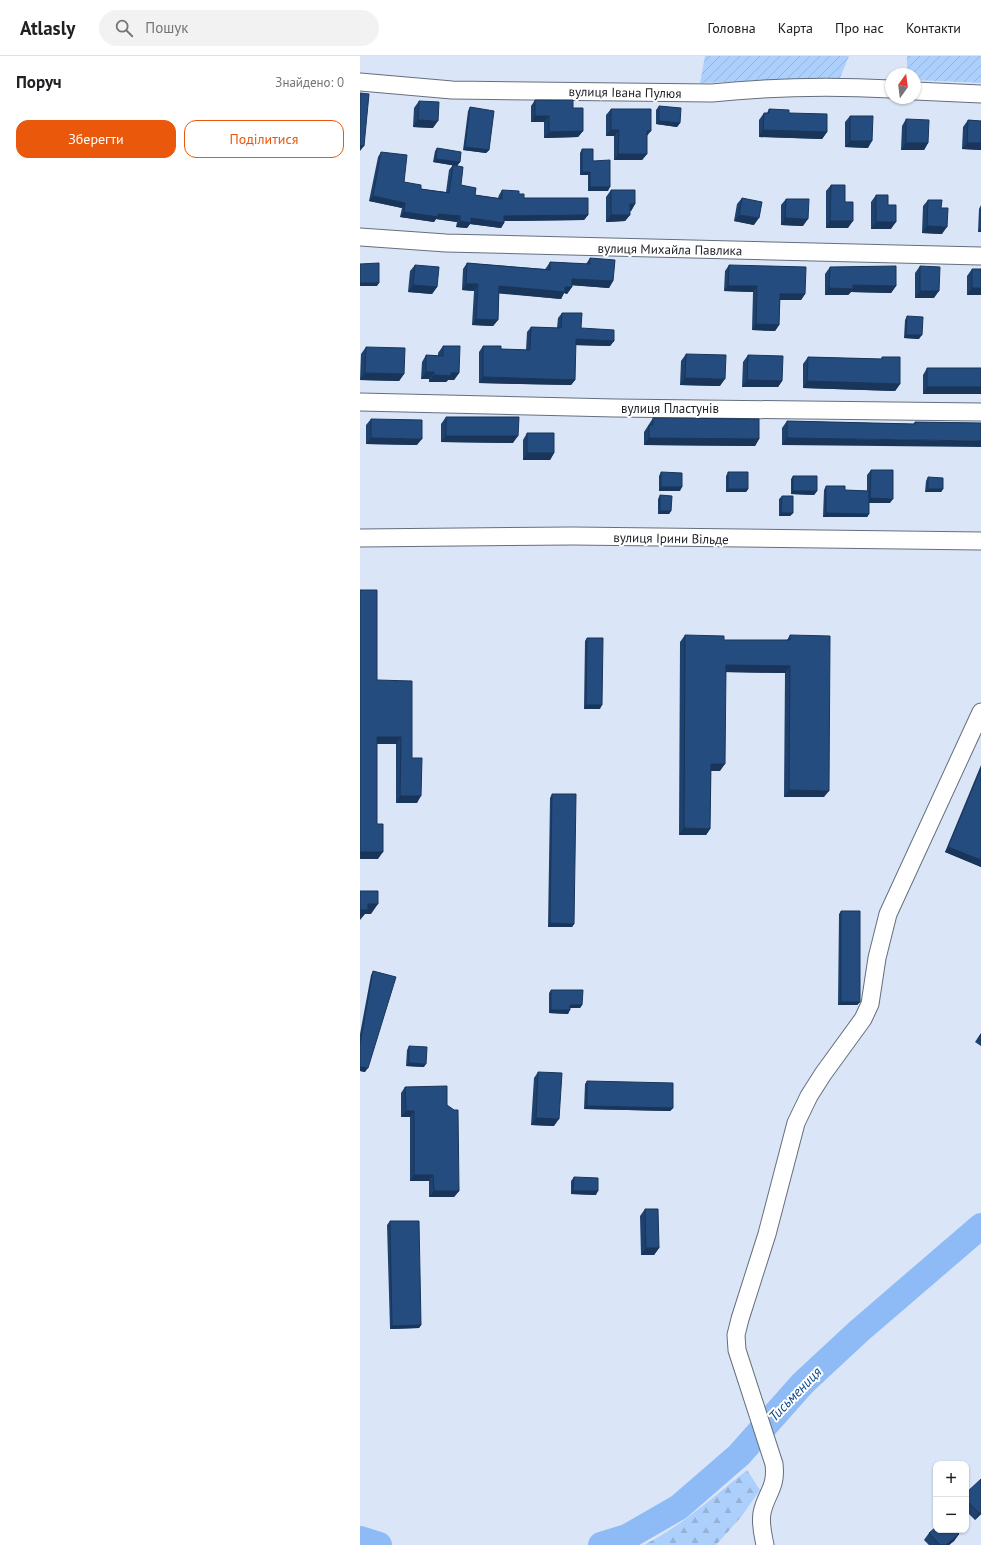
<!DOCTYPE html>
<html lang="uk">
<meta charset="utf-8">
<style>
body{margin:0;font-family:"PT Sans",sans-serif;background:#f2f2f2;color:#202124}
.controls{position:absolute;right:12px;bottom:12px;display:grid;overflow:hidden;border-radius:8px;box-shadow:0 1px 3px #0004}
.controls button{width:36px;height:36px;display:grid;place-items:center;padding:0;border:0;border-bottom:1px solid #e0e0e0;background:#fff;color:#202124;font:20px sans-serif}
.compass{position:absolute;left:525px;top:12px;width:36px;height:36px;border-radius:50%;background:#fff;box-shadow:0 1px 3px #0004;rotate:14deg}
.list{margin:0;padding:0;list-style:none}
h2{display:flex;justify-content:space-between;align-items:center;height:52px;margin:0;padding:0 16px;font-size:17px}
h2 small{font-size:13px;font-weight:400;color:#757577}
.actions{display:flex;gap:8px;padding:12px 16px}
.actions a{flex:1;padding:9px 0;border:1px solid #ea580c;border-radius:12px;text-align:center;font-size:14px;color:#ea580c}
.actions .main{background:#ea580c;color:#fff}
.icon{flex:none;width:22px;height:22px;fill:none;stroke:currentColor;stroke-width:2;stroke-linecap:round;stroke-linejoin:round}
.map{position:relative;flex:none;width:621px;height:1489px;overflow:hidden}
header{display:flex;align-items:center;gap:24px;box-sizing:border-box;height:56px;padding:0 20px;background:#fff;border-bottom:1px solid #e0e0e0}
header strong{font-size:19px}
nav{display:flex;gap:22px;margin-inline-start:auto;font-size:14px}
.search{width:280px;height:36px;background:#f2f2f2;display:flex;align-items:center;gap:10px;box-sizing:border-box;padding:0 14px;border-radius:22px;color:#757577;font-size:15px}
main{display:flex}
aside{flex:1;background:#fff}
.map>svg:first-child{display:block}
</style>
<header>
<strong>Atlasly</strong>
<div class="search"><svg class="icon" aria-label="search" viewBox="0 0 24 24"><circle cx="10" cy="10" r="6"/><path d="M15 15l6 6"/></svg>Пошук</div>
<nav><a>Головна</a><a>Карта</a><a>Про нас</a><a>Контакти</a></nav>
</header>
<main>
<aside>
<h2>Поруч<small>Знайдено: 0</small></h2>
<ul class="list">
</ul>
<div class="actions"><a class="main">Зберегти</a><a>Поділитися</a></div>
</aside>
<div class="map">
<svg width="621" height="1489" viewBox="0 0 621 1489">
<defs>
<pattern id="forest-firs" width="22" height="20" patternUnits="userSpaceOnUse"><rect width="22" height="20" fill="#adcffb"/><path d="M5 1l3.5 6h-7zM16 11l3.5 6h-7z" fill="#95b2d7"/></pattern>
<pattern id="garden-furrows" width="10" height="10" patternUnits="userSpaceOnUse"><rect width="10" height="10" fill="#adcffb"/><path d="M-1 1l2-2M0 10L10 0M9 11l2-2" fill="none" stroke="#95b2d7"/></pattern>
</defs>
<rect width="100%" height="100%" fill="#dae6f7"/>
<path fill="url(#forest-firs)" d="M 387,1414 L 400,1434 L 381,1461 L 356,1489 L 284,1489 C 321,1470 355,1440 387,1414 Z"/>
<path fill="url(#garden-furrows)" d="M 345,0 L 489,0 L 480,22 L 340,27 Z
M 547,0 L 621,0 L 621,27 L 555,24 L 555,18 L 547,18 Z"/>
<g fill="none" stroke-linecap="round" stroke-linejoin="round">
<path stroke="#8ebaf5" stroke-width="26" d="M 0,1483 L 19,1489
M 241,1489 L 267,1481 L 319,1451 L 379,1399 L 443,1327 L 499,1275 L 621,1170"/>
<g stroke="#646f7e" stroke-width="19">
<path id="minor" d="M 0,26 L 92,34 L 352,37 C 410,31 472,30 531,33
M 555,35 L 621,38
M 0,181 L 86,187 L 621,200
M 0,346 L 255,352 L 621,356
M 0,482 L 213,480 L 621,485
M 405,1489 C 403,1479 400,1468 402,1457 C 406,1437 417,1432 414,1408 L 377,1294 L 376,1279 L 380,1263 L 407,1178 L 436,1067 L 449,1040 L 463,1018 L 503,963 L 510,948 L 517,902 L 528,858 L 621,656"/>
</g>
<use href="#minor" stroke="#fff" stroke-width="17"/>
</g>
<path fill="#1f416d" d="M 175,44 L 213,52 L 223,75 L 218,81 L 184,82 L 184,66 L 171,66 L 171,50 Z
M 59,45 L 73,72 L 53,71 L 54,52 Z
M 299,50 L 320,67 L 317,71 L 296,68 L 296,54 Z
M 110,51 L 129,94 L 126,97 L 103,94 L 108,55 Z
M 251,53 L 287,80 L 287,98 L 282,104 L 254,104 L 254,80 L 246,80 L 246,59 Z
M 409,53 L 429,57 L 467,76 L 462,83 L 399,81 L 399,64 L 404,57 L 407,57 Z
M 490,60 L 508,92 L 485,91 L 485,66 Z
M 546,63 L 568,87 L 564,94 L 541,94 L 542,70 Z
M 608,64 L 621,65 L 621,94 L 602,93 L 603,71 Z
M 77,92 L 100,106 L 97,110 L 73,106 L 75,95 Z
M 222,93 L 233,105 L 248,135 L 228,135 L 228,119 L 220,119 L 220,97 Z
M 21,96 L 44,126 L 61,133 L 86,136 L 89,114 L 93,109 L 101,129 L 115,139 L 138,142 L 139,139 L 142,134 L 159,138 L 164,142 L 228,159 L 224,164 L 144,165 L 144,167 L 141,172 L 110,168 L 107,172 L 96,171 L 97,166 L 76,163 L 74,166 L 40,161 L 42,152 L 9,145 L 18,101 Z
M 471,129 L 485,146 L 488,172 L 466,172 L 466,135 Z
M 251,134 L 275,148 L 271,155 L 270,155 L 270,159 L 265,165 L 246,166 L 246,141 Z
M 516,139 L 528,149 L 531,173 L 511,173 L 511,146 Z
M 382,142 L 394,169 L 374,165 L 377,148 Z
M 426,143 L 443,170 L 421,169 L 421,149 Z
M 568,144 L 581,152 L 582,178 L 562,177 L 563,150 Z
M 621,149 L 621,176 L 618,176 L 619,153 Z
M 230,202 L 253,225 L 249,232 L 212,229 L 212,231 L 207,238 L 204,237 L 201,243 L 139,237 L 138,264 L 133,270 L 112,269 L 114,235 L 102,234 L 103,213 L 107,207 L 185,213 L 186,212 L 190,206 L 226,208 Z
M 55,209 L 77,231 L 72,238 L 48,236 L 50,215 Z
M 369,209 L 445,238 L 441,244 L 420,244 L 419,269 L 415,275 L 392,274 L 393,236 L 364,235 L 365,215 Z
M 560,210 L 574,242 L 555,242 L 555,217 Z
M 470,211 L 536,230 L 531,237 L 491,236 L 488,239 L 465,239 L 465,218 Z
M 612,213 L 621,213 L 621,239 L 607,239 L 607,220 Z
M 202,257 L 221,272 L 254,285 L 250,290 L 215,289 L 215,324 L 211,329 L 119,327 L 119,296 L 123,290 L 141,293 L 166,294 L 167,276 L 171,271 L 197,272 L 198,262 Z
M 547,260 L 559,283 L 544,282 L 545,264 Z
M 83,290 L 99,317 L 94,324 L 88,324 L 86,326 L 69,326 L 69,323 L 61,323 L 62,306 L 66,299 L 78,300 L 78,297 Z
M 6,291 L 44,318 L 39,325 L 0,324 L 1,298 Z
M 326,298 L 360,330 L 320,329 L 321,305 Z
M 388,299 L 422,325 L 418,331 L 382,331 L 383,306 Z
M 448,301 L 521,303 L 522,301 L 540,328 L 535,335 L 443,332 L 443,308 Z
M 567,312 L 621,312 L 621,338 L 563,338 L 563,319 Z
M 86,361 L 153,387 L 81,386 L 81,368 Z
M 293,362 L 399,383 L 395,390 L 284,389 L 284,376 Z
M 11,363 L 57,389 L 6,388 L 6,369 Z
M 427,365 L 553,368 L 555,366 L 621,367 L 422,389 L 422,372 Z
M 167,377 L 194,397 L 190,404 L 163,404 L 163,384 Z
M 511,414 L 530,447 L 509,447 L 509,458 L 507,461 L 463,461 L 464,434 L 466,430 L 485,434 L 507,435 L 507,419 Z
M 301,416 L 320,435 L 299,435 L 299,420 Z
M 368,416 L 388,433 L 386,436 L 366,436 L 366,420 Z
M 433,420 L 457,435 L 454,439 L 431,438 L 431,423 Z
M 568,421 L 583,433 L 581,436 L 565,436 L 566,425 Z
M 300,439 L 311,455 L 309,458 L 298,458 L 298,443 Z
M 422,440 L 433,457 L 430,460 L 419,460 L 419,443 Z
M 0,534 L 17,624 L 52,702 L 57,747 L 36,747 L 36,688 L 17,688 L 17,768 L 18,803 L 0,803 Z
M 325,579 L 364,584 L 427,584 L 430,579 L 464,741 L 424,741 L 425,617 L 366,616 L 360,715 L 351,715 L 350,773 L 346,779 L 319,779 L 320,586 Z
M 227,582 L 240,653 L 224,653 L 225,585 Z
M 621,709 L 621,811 L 585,796 Z
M 192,738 L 214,868 L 212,871 L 188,871 L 190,742 Z
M 481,855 L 500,946 L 497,949 L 478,949 L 479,858 Z
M 13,915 L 5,1016 L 0,1015 L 0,978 L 11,919 Z
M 191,934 L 222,949 L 220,952 L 210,952 L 208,958 L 189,957 L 189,937 Z
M 621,977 L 621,990 L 615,986 Z
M 49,990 L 64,1011 L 46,1010 L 47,994 Z
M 178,1016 L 194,1070 L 171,1069 L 174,1022 Z
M 227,1025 L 313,1052 L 310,1055 L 224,1053 L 225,1028 Z
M 45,1031 L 87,1049 L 99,1135 L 94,1141 L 69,1141 L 69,1125 L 50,1125 L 50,1061 L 41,1061 L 41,1037 Z
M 214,1121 L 236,1139 L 211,1138 L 211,1125 Z
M 285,1153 L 299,1192 L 294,1199 L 281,1199 L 280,1160 Z
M 30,1165 L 61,1269 L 59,1272 L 30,1273 L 27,1169 Z
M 606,1437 L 621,1458 L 615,1464 L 606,1455 Z
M 569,1477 L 599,1478 L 594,1485 L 589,1489 L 569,1489 L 564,1484 Z"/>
<path fill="#193559" d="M 175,60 L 189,60 L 184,66 L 171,66 Z
M 58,64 L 78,65 L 73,72 L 53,71 Z
M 299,65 L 320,67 L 317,71 L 296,68 Z
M 251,74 L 259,74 L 254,80 L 246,80 Z
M 403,74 L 467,76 L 462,83 L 399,81 Z
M 223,75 L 218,81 L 184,82 L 189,76 Z
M 287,75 L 291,75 L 286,81 Z
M 490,85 L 512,85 L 508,92 L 485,91 Z
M 546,87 L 568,87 L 564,94 L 541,94 Z
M 607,87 L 621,87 L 621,94 L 602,93 Z
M 0,90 L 4,90 L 0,95 Z
M 105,91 L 129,94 L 126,97 L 103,94 Z
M 258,98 L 287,98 L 282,104 L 254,104 Z
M 76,103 L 100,106 L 97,110 L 73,106 Z
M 222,116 L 230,116 L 228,119 L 220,119 Z
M 230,131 L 250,131 L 248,135 L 228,135 Z
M 13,140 L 45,147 L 42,152 L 9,145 Z
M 270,148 L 275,148 L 271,155 L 265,155 Z
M 44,156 L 78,158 L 100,160 L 97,166 L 76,163 L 74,166 L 40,161 Z
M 228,159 L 224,164 L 141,165 L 144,160 Z
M 251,159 L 270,159 L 265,165 L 246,166 Z
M 379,159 L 399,162 L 394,169 L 374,165 Z
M 111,162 L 144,167 L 141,172 L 110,168 L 107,172 L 96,171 L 100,165 Z
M 425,162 L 448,163 L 443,170 L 421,169 Z
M 470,165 L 493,165 L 488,172 L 466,172 Z
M 516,166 L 536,166 L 531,173 L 511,173 Z
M 567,170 L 587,171 L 582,178 L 562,177 Z
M 621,172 L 621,176 L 618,176 Z
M 212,223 L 253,225 L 249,232 L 208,229 Z
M 0,227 L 19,227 L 17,230 L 0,230 Z
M 106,228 L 118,228 L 114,235 L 102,234 Z
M 53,229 L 77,231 L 72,238 L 48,236 Z
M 493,229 L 536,230 L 531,237 L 491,236 L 488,239 L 465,239 L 469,232 Z
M 139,230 L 205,231 L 212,231 L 207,238 L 204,237 L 201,243 L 134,237 Z
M 368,230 L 397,230 L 393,236 L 364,235 Z
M 612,232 L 621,232 L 621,239 L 607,239 Z
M 560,235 L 579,235 L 574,242 L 555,242 Z
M 420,238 L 445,238 L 441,244 L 416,244 Z
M 116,263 L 138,264 L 133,270 L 112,269 Z
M 396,268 L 419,269 L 415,275 L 392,274 Z
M 546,279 L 562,279 L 559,283 L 544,282 Z
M 216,283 L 254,285 L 250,290 L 212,289 Z
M 66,316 L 74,316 L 69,323 L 61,323 Z
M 5,317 L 44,318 L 39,325 L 0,324 Z
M 91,317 L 99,317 L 94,324 L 88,324 L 86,326 L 69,326 L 74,319 Z
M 123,321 L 215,324 L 211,329 L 119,327 Z
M 325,322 L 365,323 L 360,330 L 320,329 Z
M 387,324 L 422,325 L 418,331 L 382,331 Z
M 447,325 L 540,328 L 535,335 L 443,332 Z
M 567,331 L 621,331 L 621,338 L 563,338 Z
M 86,380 L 158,380 L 153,387 L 81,386 Z
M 11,382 L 62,383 L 57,389 L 6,388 Z
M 289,382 L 399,383 L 395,390 L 284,389 Z
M 427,382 L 621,385 L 621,391 L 422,389 Z
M 167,397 L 194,397 L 190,404 L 163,404 Z
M 301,431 L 322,431 L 320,435 L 299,435 Z
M 368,433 L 388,433 L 386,436 L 366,436 Z
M 568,433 L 583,433 L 581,436 L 565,436 Z
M 433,435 L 457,435 L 454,439 L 431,438 Z
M 510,442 L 533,443 L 530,447 L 507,447 Z
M 300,455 L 311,455 L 309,458 L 298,458 Z
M 421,457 L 433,457 L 430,460 L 419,460 Z
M 466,457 L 509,458 L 507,461 L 463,461 Z
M 366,609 L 430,610 L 425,617 L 361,616 Z
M 226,649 L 242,649 L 240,653 L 224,653 Z
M 17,681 L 41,681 L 36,688 L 12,688 Z
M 351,708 L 365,708 L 360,715 L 346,715 Z
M 429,734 L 469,735 L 464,741 L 424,741 Z
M 40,740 L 61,740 L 57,747 L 36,747 Z
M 324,772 L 350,773 L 346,779 L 319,779 Z
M 588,791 L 621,804 L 621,811 L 585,796 Z
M 0,796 L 23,796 L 18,803 L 0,803 Z
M 8,848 L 18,848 L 11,858 L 5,858 L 0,864 L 0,854 Z
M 190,867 L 214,868 L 212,871 L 188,871 Z
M 481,946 L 500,946 L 497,949 L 478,949 Z
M 210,949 L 222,949 L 220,952 L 208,952 Z
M 191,954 L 210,954 L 208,958 L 189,957 Z
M 49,1007 L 66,1008 L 64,1011 L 46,1010 Z
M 0,1011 L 8,1012 L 5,1016 L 0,1015 Z
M 227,1050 L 313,1052 L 310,1055 L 224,1053 Z
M 46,1055 L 54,1055 L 50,1061 L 41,1061 Z
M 176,1062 L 199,1063 L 194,1070 L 171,1069 Z
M 54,1119 L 73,1119 L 69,1125 L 50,1125 Z
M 74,1135 L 99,1135 L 94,1141 L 69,1141 Z
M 213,1135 L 238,1135 L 236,1139 L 211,1138 Z
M 286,1192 L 299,1192 L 294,1199 L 281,1199 Z
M 61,1269 L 59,1272 L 30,1273 L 32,1270 Z
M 621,1456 L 621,1458 L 615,1464 L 619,1457 Z
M 599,1478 L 594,1485 L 589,1489 L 586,1489 Z"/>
<path fill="#244c7f" stroke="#193559" d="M 0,37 L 9,38 L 4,90 L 0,90 Z
M 175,44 L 213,44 L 213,52 L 223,52 L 223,75 L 189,76 L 189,60 L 175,60 Z
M 59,45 L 79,46 L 78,65 L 58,64 Z
M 299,50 L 321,52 L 320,67 L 299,65 Z
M 110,51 L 134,55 L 129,94 L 105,91 Z
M 251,53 L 291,53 L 291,75 L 287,75 L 287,98 L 258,98 L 259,74 L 251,74 Z
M 409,53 L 429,54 L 429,57 L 467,58 L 467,76 L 403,74 L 404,57 L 409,57 Z
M 490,60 L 513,60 L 512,85 L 490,85 Z
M 546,63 L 569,64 L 568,87 L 546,87 Z
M 608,64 L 621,65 L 621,87 L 607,87 Z
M 77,92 L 101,96 L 100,106 L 76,103 Z
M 222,93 L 233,93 L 233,105 L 250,104 L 250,131 L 230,131 L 230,116 L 222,116 Z
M 21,96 L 47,99 L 44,126 L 61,129 L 61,133 L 89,137 L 93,109 L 103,111 L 101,129 L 116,132 L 115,139 L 142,143 L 142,134 L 159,135 L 159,138 L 164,138 L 164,142 L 228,142 L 228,159 L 144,160 L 144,167 L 111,162 L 111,167 L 100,165 L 100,160 L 78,158 L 78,161 L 44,156 L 45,147 L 13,140 Z
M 471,129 L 485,129 L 485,146 L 493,146 L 493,165 L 470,165 Z
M 251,134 L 275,134 L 275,148 L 270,148 L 270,159 L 251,159 Z
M 516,139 L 528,139 L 528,149 L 536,149 L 536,166 L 516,166 Z
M 382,142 L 402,146 L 399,162 L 379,159 Z
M 426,143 L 449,143 L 448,163 L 425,162 Z
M 568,144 L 582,144 L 581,152 L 588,152 L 587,171 L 567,170 Z
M 230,202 L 255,204 L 253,225 L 212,223 L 212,231 L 205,231 L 205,236 L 139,230 L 138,264 L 116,263 L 118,228 L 106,228 L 107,207 L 190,214 L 190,206 L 230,208 Z
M 19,207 L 19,227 L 0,227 L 0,208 Z
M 55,209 L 79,211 L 77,231 L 53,229 Z
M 369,209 L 446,211 L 445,238 L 420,238 L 419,269 L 396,268 L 397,230 L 368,230 Z
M 536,210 L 536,230 L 493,229 L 493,233 L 469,232 L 470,211 Z
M 560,210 L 580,211 L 579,235 L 560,235 Z
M 612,213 L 621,213 L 621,232 L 612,232 Z
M 202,257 L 222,257 L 221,272 L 254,274 L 254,285 L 216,283 L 215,324 L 123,321 L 123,290 L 141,290 L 141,293 L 170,294 L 171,271 L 201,272 Z
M 547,260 L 563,261 L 562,279 L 546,279 Z
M 83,290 L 100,290 L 99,317 L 91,317 L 91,320 L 74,319 L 74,316 L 66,316 L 66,299 L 83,300 Z
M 6,291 L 45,292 L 44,318 L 5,317 Z
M 326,298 L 366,299 L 365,323 L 325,322 Z
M 388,299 L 423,300 L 422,325 L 387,324 Z
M 448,301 L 522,303 L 522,301 L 540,301 L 540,328 L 447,325 Z
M 567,312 L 621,312 L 621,331 L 567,331 Z
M 86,361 L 159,361 L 158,380 L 86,380 Z
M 293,362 L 399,363 L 399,383 L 289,382 L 289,369 L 293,369 Z
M 11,363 L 62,364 L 62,383 L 11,382 Z
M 427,365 L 555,368 L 555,366 L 621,367 L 621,385 L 427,382 Z
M 167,377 L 194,377 L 194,397 L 167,397 Z
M 511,414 L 533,414 L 533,443 L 510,442 Z
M 301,416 L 322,417 L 322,431 L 301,431 Z
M 368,416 L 388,416 L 388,433 L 368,433 Z
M 433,420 L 457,420 L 457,435 L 433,435 Z
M 568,421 L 583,422 L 583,433 L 568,433 Z
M 466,430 L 485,430 L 485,434 L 509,435 L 509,458 L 466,457 Z
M 300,439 L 312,440 L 311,455 L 300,455 Z
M 422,440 L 433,440 L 433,457 L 421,457 Z
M 0,534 L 17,534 L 17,624 L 52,625 L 52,702 L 62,702 L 61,740 L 40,740 L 41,681 L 17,681 L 17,768 L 23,768 L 23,796 L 0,796 Z
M 325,579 L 364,580 L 364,584 L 430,584 L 430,579 L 470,580 L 469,735 L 429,734 L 430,610 L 366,609 L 365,708 L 351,708 L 350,773 L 324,772 Z
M 227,582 L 243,582 L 242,649 L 226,649 Z
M 621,712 L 621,804 L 588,791 Z
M 192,738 L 216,738 L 214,868 L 190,867 Z
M 0,835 L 18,835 L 18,848 L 8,848 L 8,854 L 0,854 Z
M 481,855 L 500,855 L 500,946 L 481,946 Z
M 13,915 L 36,921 L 8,1012 L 0,1011 L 0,988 Z
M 191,934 L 223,934 L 222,949 L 210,949 L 210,954 L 191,954 Z
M 621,978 L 621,985 L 618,983 Z
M 49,990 L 67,991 L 66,1008 L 49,1007 Z
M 178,1016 L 202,1017 L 199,1063 L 176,1062 Z
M 227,1025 L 313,1027 L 313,1052 L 227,1050 Z
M 87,1030 L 87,1049 L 94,1054 L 98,1054 L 99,1135 L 74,1135 L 73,1119 L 54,1119 L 54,1055 L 46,1055 L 45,1031 Z
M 214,1121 L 238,1122 L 238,1135 L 213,1135 Z
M 285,1153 L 298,1153 L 299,1192 L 286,1192 Z
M 30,1165 L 59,1165 L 61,1269 L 32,1270 Z
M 621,1423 L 621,1456 L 619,1457 L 606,1444 L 606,1437 Z
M 576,1471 L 576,1474 L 595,1474 L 599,1478 L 586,1489 L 580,1489 L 569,1477 Z"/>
<g text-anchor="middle" stroke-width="4" stroke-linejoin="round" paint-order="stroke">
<g font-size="13" fill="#20242a" stroke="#fff">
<text transform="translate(265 36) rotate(1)" y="5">вулиця Івана Пулюя</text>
<text transform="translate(310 193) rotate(1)" y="5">вулиця Михайла Павлика</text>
<text x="310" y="357">вулиця Пластунів</text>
<text transform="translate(311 482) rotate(1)" y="5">вулиця Ірини Вільде</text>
</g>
<g font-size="14" font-style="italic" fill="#074589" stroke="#fff">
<text transform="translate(435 1338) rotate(-46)" y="5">Тисьмениця</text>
</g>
</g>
</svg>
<div class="controls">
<button>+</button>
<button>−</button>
</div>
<svg class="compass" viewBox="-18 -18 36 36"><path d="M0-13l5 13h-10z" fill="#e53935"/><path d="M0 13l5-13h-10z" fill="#757577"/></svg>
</div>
</main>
